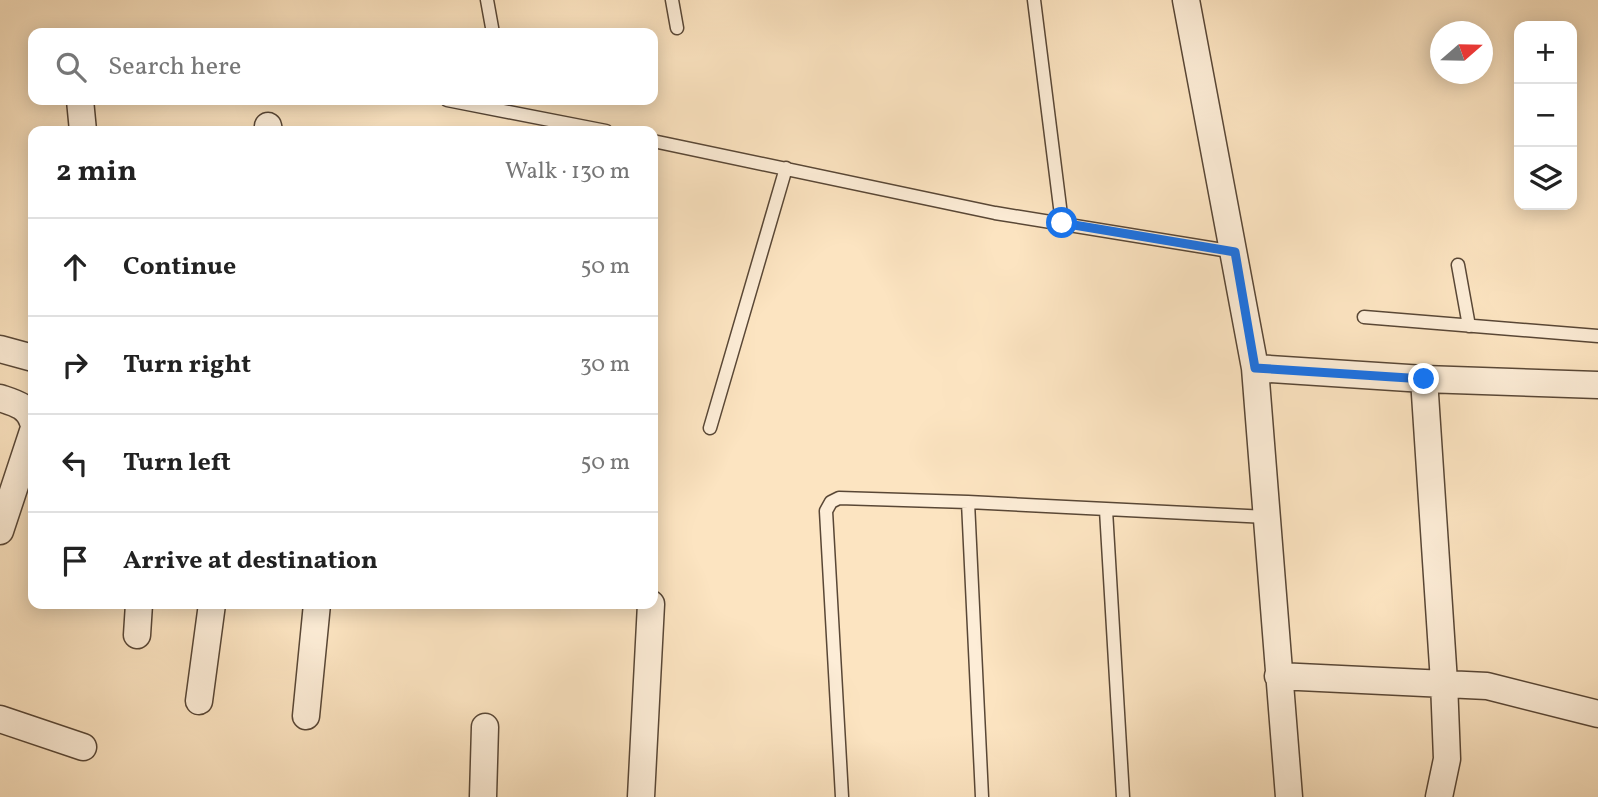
<!DOCTYPE html>
<meta charset="utf-8">
<style>
body{margin:0;font-family:Vollkorn,serif;background:#f2f2f2;color:#222}
.controls{position:absolute;right:21px;top:21px;display:grid;overflow:hidden;border-radius:14px;box-shadow:0 4px 18px #0003}
.controls button{width:63px;height:63px;display:grid;place-items:center;padding:0;border:0;border-bottom:2px solid #e0e0e0;background:#fff;color:#222;font:35px sans-serif}
.compass{position:absolute;left:1430px;top:21px;width:63px;height:63px;border-radius:50%;background:#fff;box-shadow:0 4px 18px #0003;rotate:70deg}
.stop{position:absolute;width:21px;height:21px;margin:-16px;border:5px solid #1a73e8;border-radius:50%;background:#fff}
.stop.end{background:#1a73e8;border-color:#fff;box-shadow:0 2px 7px #0008}
.list{margin:0;padding:0;list-style:none}
h2{display:flex;justify-content:space-between;align-items:center;height:91px;margin:0;padding:0 28px;font-size:30px}
h2 small{font-size:23px;font-weight:400;color:#767676}
.list li{display:grid;grid-template-columns:46px 1fr auto;gap:21px;align-items:center;box-sizing:border-box;height:98px;padding:0 28px;border-top:2px solid #e0e0e0}
.list b{display:block;font-size:26px;white-space:nowrap}
.list em{font-size:23px;font-style:normal;color:#767676}
.icon{flex:none;width:38px;height:38px;fill:none;stroke:currentColor;stroke-width:2;stroke-linecap:round;stroke-linejoin:round}
.map{position:relative;flex:none;width:1598px;height:797px;overflow:hidden}
.search{position:absolute;background:#fff;box-shadow:0 4px 18px #0003;left:28px;top:28px;width:630px;height:77px;display:flex;align-items:center;gap:18px;box-sizing:border-box;padding:0 24px;border-radius:14px;color:#767676;font-size:26px}
.panel{position:absolute;background:#fff;box-shadow:0 4px 18px #0003;left:28px;top:126px;width:630px;height:483px;border-radius:14px}
.map>svg:first-child{display:block}
</style>
<div class="map">
<svg width="1598" height="797" viewBox="0 0 1598 797">
<rect width="100%" height="100%" fill="#fce4c1"/>
<filter id="stains"><feTurbulence type="fractalNoise" baseFrequency=".00286" numOctaves="4"/><feColorMatrix values="0 0 0 0 .2 0 0 0 0 .09 0 0 0 0 .02 0 0 0 .5 -.17"/></filter>
<radialGradient id="worn" r=".72"><stop offset=".6" stop-color="#630" stop-opacity="0"/><stop offset="1" stop-color="#630" stop-opacity=".3"/></radialGradient>
<g fill="none" stroke-linecap="round" stroke-linejoin="round">
<g stroke="#594736" stroke-width="15">
<path id="lane" d="M 487,0 L 493,33
M 672,0 L 677,28
M 1034,0 L 1062,223
M 447,100 L 606,131
M 653,141 L 995,213 L 1235,252
M 1458,265 L 1469,326
M 1364,317 L 1598,336
M 710,428 L 786,168
M 968,502 L 982,797
M 1106,510 L 1123,797
M 842,797 L 826,511 L 831,502 L 839,498 L 968,502 L 1267,517"/>
</g>
<g stroke="#594736" stroke-width="29">
<path id="street" d="M 1186,0 L 1255,368 L 1289,797
M 80,100 L 83,131
M 268,126 L 269,131
M 0,349 L 33,358
M 1255,368 L 1424,379 L 1598,385
M 1424,379 L 1444,682 L 1447,759 L 1439,797
M 0,398 C 15,403 28,406 33,422
M 0,531 L 33,431
M 137,635 L 139,604
M 1278,676 L 1487,686 L 1598,714
M 199,701 L 212,604
M 306,716 L 317,604
M 0,719 L 83,747
M 483,797 L 485,727
M 641,797 L 651,604"/>
</g>
<use href="#lane" stroke="#fdedd7" stroke-width="12"/>
<use href="#street" stroke="#fdedd7" stroke-width="26"/>
</g>
<g fill="none" stroke-linecap="round" stroke-linejoin="round">
<path stroke="#1a73e8" stroke-width="9" d="M 1062,223 L 1235,252 L 1255,368 L 1424,379"/>
</g>
<rect width="100%" height="100%" filter="url(#stains)"/>
<rect width="100%" height="100%" fill="url(#worn)"/>
</svg>
<div class="controls">
<button>+</button>
<button>−</button>
<button><svg class="icon" aria-label="layers" viewBox="0 0 24 24"><path d="M12 4l9 5-9 5-9-5zM3 14l9 5 9-5"/></svg></button>
</div>
<svg class="compass" viewBox="-18 -18 36 36"><path d="M0-13l5 13h-10z" fill="#e53935"/><path d="M0 13l5-13h-10z" fill="#767676"/></svg>
<div class="stop" style="left:1062px;top:223px"></div>
<div class="stop end" style="left:1424px;top:379px"></div>
<div class="search"><svg class="icon" aria-label="search" viewBox="0 0 24 24"><circle cx="10" cy="10" r="6"/><path d="M15 15l6 6"/></svg>Search here</div>
<section class="panel">
<h2>2 min<small>Walk · 130 m</small></h2>
<ul class="list">
<li><svg class="icon" aria-label="ahead" viewBox="0 0 24 24"><path d="M12 20V5M6 11l6-6 6 6"/></svg><div><b>Continue</b></div><em>50 m</em></li>
<li><svg class="icon" aria-label="right" viewBox="0 0 24 24"><path d="M7 20v-9h11M14 6l5 5-5 5"/></svg><div><b>Turn right</b></div><em>30 m</em></li>
<li><svg class="icon" aria-label="left" viewBox="0 0 24 24"><path d="M17 20v-9H6M10 6l-5 5 5 5"/></svg><div><b>Turn left</b></div><em>50 m</em></li>
<li><svg class="icon" aria-label="arrive" viewBox="0 0 24 24"><path d="M6 21V4h12l-3 4 3 4H6"/></svg><div><b>Arrive at destination</b></div></li>
</ul>
</section>
</div>
